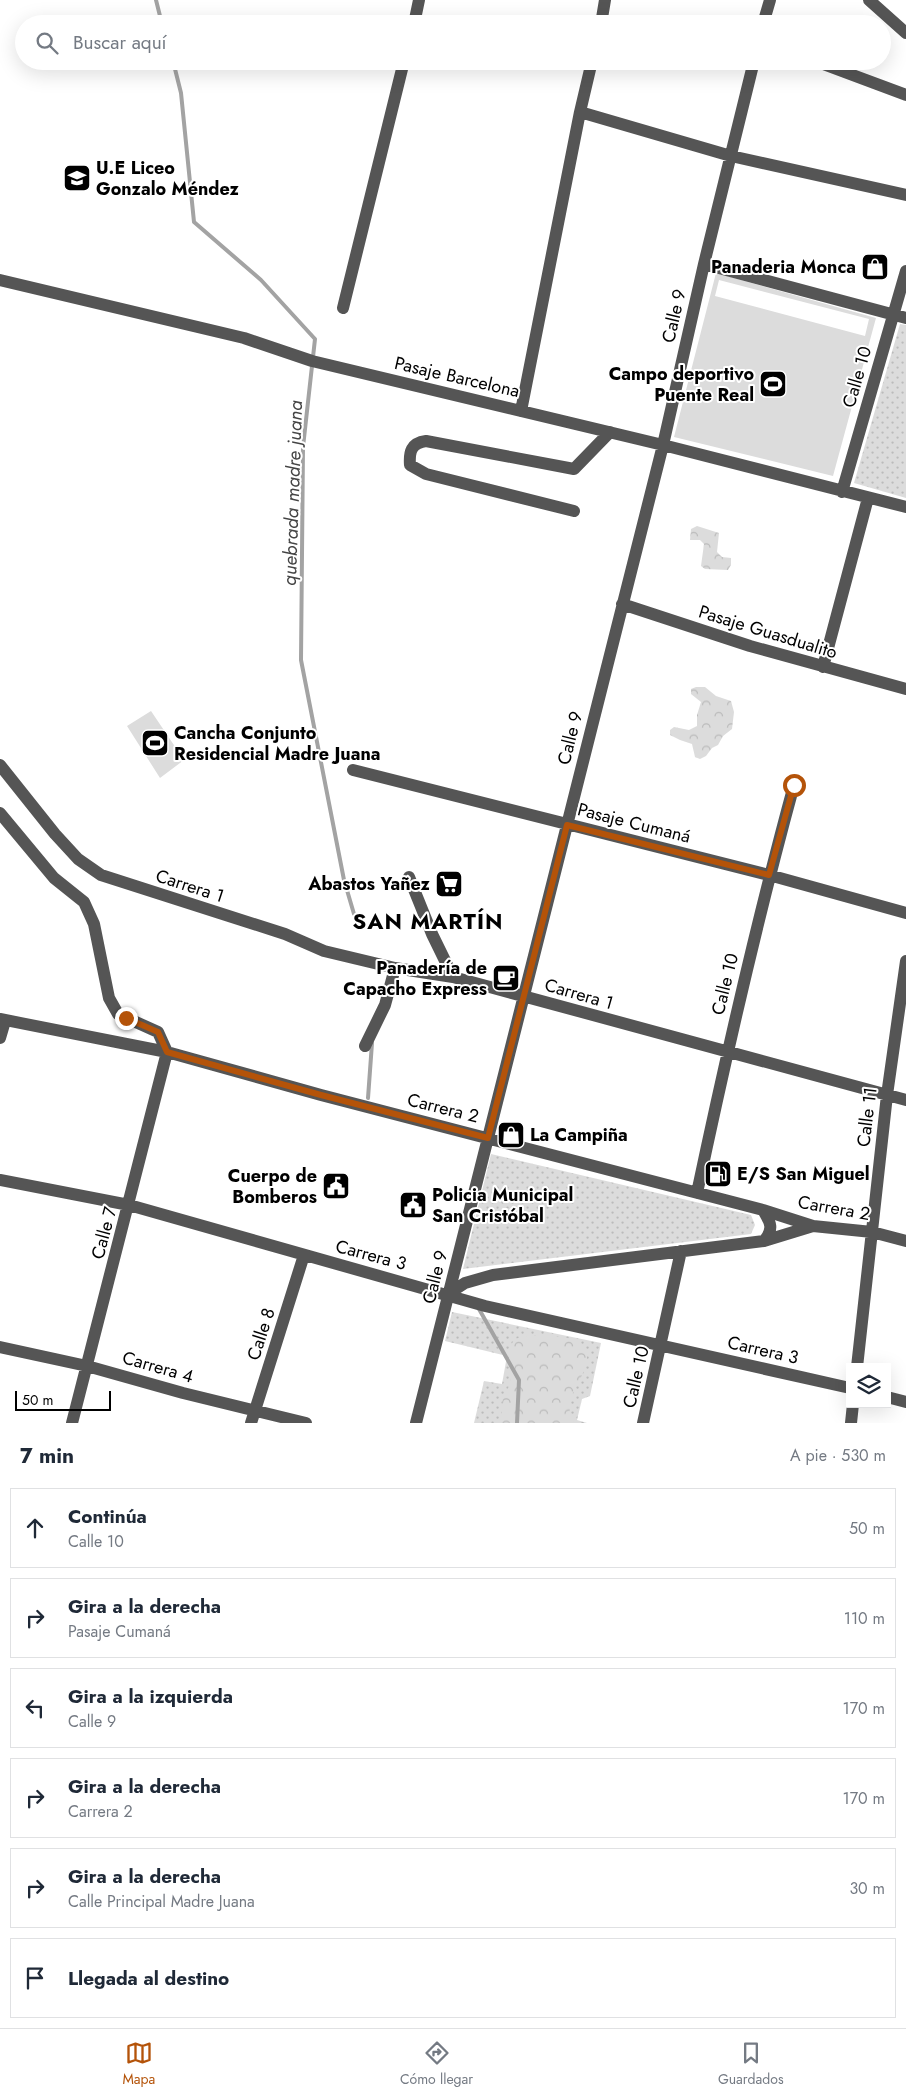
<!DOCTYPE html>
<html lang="es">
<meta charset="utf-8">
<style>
body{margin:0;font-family:Jost,sans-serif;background:#f2f2f3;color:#1f2937}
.controls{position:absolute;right:15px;bottom:15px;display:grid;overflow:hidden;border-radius:0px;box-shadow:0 5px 20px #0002}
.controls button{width:45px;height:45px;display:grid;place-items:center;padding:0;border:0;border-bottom:1px solid #e0e1e3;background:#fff;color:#1f2937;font:25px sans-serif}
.scale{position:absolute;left:15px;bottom:12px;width:96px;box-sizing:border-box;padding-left:5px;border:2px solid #000;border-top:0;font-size:14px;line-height:18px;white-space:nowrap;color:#000;-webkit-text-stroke:4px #fff;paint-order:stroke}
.stop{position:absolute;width:15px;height:15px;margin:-11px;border:4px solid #b45309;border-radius:50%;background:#fff}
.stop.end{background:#b45309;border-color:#fff;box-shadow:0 1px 5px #0008}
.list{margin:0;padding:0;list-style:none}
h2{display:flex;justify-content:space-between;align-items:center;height:65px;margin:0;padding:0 20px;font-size:21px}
h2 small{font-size:16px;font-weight:400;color:#747a83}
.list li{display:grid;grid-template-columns:32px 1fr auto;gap:15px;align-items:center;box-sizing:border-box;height:80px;margin:0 10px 10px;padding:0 10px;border:1px solid #e0e1e3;border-radius:0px}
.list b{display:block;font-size:19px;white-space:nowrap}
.list p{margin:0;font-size:16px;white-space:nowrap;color:#747a83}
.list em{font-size:16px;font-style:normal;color:#747a83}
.icon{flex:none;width:28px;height:28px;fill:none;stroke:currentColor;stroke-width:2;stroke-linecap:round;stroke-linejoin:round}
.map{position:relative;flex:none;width:906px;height:1423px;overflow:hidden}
.search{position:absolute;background:#fff;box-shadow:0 5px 20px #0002;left:15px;right:15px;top:15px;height:55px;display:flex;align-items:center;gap:12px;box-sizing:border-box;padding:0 18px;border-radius:28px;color:#747a83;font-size:19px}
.sheet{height:605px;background:#fff}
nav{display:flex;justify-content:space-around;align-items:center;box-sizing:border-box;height:70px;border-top:1px solid #e0e1e3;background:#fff;font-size:14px;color:#747a83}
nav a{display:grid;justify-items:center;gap:2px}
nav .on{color:#b45309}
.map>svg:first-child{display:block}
</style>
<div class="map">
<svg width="906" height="1423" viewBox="0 0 906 1423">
<defs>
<pattern id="grass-dots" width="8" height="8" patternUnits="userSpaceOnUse" patternTransform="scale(1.25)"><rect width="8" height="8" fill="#dcdcdc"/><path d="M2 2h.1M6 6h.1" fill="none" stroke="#bbb" stroke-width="1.8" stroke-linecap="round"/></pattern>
<pattern id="forest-crowns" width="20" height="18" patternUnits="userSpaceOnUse" patternTransform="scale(1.25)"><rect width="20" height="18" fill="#dcdcdc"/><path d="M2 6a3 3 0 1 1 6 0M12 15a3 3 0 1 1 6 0" fill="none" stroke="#bbb"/></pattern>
</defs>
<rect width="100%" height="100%" fill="#fff"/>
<path fill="url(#grass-dots)" d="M 900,324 L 906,325 L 906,498 L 854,483 Z
M 491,1154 L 751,1215 L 755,1225 L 751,1234 L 463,1269 Z
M 452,1312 L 601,1343 L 590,1396 L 582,1399 L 577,1420 L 587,1423 L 474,1423 L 484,1381 L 502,1384 L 507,1356 L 445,1341 Z"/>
<path fill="url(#forest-crowns)" d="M 697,526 L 719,533 L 717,552 L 722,557 L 731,558 L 731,565 L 728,570 L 705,569 L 701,566 L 704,544 L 700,540 L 690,540 L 691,529 Z
M 696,687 L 705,687 L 716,696 L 731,701 L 734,712 L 732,729 L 723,736 L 718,745 L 712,748 L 706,756 L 700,759 L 695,757 L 692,744 L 680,740 L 670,735 L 670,730 L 674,727 L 689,730 L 697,726 L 697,715 L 701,702 L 691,694 L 691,689 Z
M 535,1335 C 542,1335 573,1338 577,1340 C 600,1356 577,1380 572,1396 C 570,1403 570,1409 569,1416 L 575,1423 L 501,1423 L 503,1396 L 510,1385 L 511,1378 L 511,1345 L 514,1340 L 520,1337 Z"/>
<path fill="#dcdcdc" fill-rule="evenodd" d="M 716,273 L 876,318 L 833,476 L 674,437 ZM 719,280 L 869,319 L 865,336 L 715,296 Z
M 151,711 L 184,760 L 160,778 L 127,726 Z"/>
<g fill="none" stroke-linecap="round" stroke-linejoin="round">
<path stroke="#a3a3a3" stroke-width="4" d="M 156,0 L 162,24
M 173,61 L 181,93 L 194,222 L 261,280 L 315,339 L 303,447 L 301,660 L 344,880 L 354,914
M 368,1098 L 372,1043
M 479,1309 L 519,1380 L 517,1423"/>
<path stroke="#555" stroke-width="12" d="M 869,0 L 906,33
M 414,24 L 419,0
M 601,24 L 605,0
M 763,24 L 770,0
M 592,61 L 580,112 L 731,156 L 906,195
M 815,61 L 906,95
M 704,264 L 906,318
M 0,280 L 244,338 L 312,361 L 663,445 L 906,507
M 343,308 L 404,61
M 521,411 L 580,112
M 842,492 L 906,271
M 574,511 L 426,474 L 410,465 C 409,452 411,443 426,441 L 574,469 L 610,432
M 622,604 L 750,646 L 906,689
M 823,667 L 868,498
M 0,765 L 55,834 L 78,859 L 101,875 L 285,934 L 324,951 L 395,968 L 453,977 L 906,1100
M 353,770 L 769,875 L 906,913
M 0,813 L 54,878 L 84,902 L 94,924 L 109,998 L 118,1014 L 158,1032 L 167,1052
M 409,877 L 432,934 L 453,977
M 0,1019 L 167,1052 L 321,1095 L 763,1210 L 813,1226 L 872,1232 L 906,1241
M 0,1038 L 5,1021
M 365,1046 L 385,1005 L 395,968
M 0,1180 L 129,1205 L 485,1306 L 850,1388
M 697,1193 C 726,1056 757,920 794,785
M 763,1210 C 771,1223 774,1229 764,1241
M 448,1294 L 465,1283 L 493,1275 L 764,1241 L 813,1226
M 0,1347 L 87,1366 L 183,1393 L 306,1423
M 857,1367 L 887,1095 L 906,961
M 887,1397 L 906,1402
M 72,1423 L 167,1052
M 251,1423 L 304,1255
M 416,1423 L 663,445 L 704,264 L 754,61
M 643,1423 L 681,1251
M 851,1423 L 853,1404"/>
</g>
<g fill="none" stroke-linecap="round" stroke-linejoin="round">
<path stroke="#b45309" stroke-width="6" d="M 126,1018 L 158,1032 L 167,1052 L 321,1095 L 488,1138 L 567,825 L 769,875 L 794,785"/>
</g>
<defs>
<g id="university-square" transform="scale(1.4375)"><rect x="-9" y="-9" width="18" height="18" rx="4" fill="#000" stroke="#fff"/><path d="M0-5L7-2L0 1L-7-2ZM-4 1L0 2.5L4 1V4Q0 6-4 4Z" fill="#fff"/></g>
<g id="shop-square" transform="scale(1.4375)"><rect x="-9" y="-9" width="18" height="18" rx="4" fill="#000" stroke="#fff"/><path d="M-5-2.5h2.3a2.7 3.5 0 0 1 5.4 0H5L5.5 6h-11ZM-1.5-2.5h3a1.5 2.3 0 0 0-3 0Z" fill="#fff"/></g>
<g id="stadium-square" transform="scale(1.4375)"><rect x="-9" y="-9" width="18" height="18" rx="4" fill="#000" stroke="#fff"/><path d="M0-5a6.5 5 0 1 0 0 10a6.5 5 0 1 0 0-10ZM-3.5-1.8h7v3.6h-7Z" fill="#fff"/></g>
<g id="supermarket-square" transform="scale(1.4375)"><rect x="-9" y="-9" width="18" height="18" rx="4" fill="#000" stroke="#fff"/><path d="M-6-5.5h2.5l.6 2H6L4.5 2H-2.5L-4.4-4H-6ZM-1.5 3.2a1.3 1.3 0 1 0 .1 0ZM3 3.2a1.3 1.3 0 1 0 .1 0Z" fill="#fff"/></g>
<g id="cafe-square" transform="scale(1.4375)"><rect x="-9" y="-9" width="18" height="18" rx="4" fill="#000" stroke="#fff"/><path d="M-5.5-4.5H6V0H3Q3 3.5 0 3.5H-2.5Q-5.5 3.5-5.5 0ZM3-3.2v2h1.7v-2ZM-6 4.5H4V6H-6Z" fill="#fff"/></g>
<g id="fuel-square" transform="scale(1.4375)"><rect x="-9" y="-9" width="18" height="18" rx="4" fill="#000" stroke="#fff"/><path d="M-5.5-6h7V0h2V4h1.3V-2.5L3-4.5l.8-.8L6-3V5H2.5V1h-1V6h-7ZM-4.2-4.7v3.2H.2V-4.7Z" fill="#fff"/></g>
<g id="civic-square" transform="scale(1.4375)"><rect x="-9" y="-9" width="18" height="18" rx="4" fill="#000" stroke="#fff"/><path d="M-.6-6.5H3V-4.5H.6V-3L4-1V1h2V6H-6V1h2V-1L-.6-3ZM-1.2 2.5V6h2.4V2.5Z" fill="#fff"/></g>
</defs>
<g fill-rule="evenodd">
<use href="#university-square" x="77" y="178"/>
<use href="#shop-square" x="875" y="267"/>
<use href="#stadium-square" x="773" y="384"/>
<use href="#stadium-square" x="155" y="743"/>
<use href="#supermarket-square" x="449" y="884"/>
<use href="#cafe-square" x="506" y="978"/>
<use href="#shop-square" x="511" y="1135"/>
<use href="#fuel-square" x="718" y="1174"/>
<use href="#civic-square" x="336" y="1186"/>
<use href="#civic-square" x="413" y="1205"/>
</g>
<g text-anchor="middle" stroke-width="4" stroke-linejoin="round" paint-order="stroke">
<g font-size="18" font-weight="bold" fill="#000" stroke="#fff" text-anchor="start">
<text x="96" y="174">U.E Liceo<tspan x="96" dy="21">Gonzalo Méndez</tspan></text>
<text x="856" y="273" text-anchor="end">Panaderia Monca</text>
<text x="754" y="380" text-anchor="end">Campo deportivo<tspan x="754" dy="21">Puente Real</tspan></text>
<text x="174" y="739">Cancha Conjunto<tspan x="174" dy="21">Residencial Madre Juana</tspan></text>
<text x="430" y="890" text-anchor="end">Abastos Yañez</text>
<text x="487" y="974" text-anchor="end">Panadería de<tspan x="487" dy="21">Capacho Express</tspan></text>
<text x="530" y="1141">La Campiña</text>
<text x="737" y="1180">E/S San Miguel</text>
<text x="317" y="1182" text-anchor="end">Cuerpo de<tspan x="317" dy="21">Bomberos</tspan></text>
<text x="432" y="1201">Policia Municipal<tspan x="432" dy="21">San Cristóbal</tspan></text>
</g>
<g font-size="18" fill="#000" stroke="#fff">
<text transform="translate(674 316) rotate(-77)" y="6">Calle 9</text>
<text transform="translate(457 377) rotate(13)" y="6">Pasaje Barcelona</text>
<text transform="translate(857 377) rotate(-74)" y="6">Calle 10</text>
<text transform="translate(768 632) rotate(17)" y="6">Pasaje Guasdualito</text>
<text transform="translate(570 738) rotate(-76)" y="6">Calle 9</text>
<text transform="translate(634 823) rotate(14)" y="6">Pasaje Cumaná</text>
<text transform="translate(190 886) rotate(18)" y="6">Carrera 1</text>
<text transform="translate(725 984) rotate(-76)" y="6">Calle 10</text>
<text transform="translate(579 994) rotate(16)" y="6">Carrera 1</text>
<text transform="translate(443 1108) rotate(14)" y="6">Carrera 2</text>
<text transform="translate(867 1117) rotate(-83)" y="6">Calle 11</text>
<text transform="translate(834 1208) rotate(10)" y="6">Carrera 2</text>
<text transform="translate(104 1233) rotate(-75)" y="6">Calle 7</text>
<text transform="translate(371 1255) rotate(15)" y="6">Carrera 3</text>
<text transform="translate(435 1277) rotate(-76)" y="6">Calle 9</text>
<text transform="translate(261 1334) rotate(-72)" y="6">Calle 8</text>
<text transform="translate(763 1350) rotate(13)" y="6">Carrera 3</text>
<text transform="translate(158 1367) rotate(16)" y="6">Carrera 4</text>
<text transform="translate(636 1377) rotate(-77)" y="6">Calle 10</text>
</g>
<g font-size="19" font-style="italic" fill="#444" stroke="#fff">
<text transform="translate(292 493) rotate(-88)" y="7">quebrada madre juana</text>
</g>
<g font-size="22" font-weight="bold" letter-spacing="1" fill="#000" stroke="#fff">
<text x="428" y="929">SAN MARTÍN</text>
</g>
</g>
</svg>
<div class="controls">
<button><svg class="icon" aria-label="layers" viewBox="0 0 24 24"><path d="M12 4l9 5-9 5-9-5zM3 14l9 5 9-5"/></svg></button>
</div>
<div class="scale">50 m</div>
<div class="stop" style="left:794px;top:785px"></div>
<div class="stop end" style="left:126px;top:1018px"></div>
<div class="search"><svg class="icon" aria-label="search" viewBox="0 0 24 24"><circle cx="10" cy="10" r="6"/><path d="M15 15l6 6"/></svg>Buscar aquí</div>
</div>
<section class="sheet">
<h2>7 min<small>A pie · 530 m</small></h2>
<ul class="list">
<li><svg class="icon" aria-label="ahead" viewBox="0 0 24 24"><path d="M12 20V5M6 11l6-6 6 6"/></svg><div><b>Continúa</b><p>Calle 10</p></div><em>50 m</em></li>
<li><svg class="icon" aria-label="right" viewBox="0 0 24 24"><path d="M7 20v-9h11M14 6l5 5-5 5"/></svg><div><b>Gira a la derecha</b><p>Pasaje Cumaná</p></div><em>110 m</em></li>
<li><svg class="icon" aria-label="left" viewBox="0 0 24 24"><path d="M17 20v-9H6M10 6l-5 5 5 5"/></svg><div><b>Gira a la izquierda</b><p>Calle 9</p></div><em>170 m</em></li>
<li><svg class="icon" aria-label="right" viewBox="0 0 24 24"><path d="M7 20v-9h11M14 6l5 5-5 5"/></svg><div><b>Gira a la derecha</b><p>Carrera 2</p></div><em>170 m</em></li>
<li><svg class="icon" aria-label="right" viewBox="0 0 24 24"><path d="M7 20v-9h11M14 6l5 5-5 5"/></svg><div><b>Gira a la derecha</b><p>Calle Principal Madre Juana</p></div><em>30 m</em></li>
<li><svg class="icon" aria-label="arrive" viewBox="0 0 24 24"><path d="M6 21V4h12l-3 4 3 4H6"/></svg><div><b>Llegada al destino</b></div></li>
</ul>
</section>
<nav>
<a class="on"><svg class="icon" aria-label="map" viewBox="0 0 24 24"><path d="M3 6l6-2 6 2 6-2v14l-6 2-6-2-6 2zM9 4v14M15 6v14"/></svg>Mapa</a>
<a><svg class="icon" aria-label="directions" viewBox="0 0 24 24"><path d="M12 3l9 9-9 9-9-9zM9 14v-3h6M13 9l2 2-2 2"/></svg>Cómo llegar</a>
<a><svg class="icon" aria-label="saved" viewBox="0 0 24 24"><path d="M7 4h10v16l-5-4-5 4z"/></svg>Guardados</a>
</nav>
